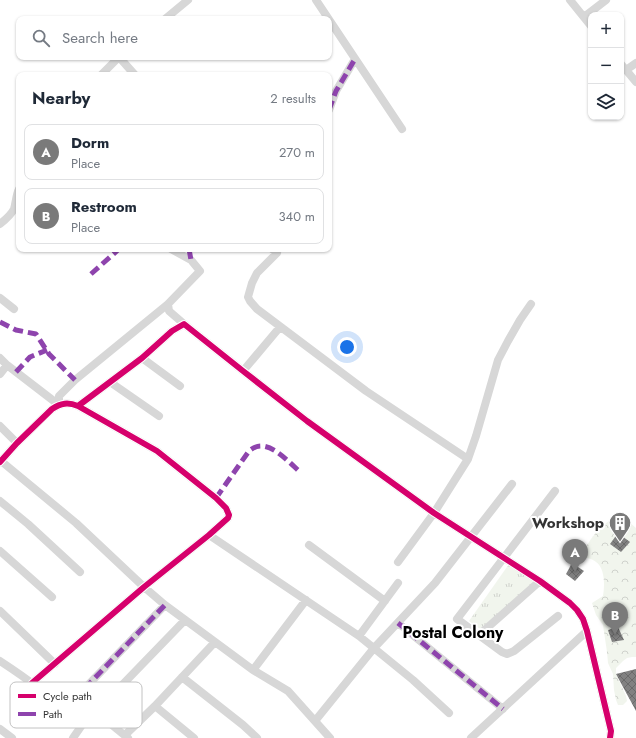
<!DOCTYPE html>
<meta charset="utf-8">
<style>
body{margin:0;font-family:Jost,sans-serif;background:#f6f6f7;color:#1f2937}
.controls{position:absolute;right:12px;top:12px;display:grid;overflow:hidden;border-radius:8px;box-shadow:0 1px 3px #0004}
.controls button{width:36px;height:36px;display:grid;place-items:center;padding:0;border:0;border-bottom:1px solid #e0e1e3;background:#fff;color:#1f2937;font:20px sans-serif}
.you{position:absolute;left:347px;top:347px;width:14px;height:14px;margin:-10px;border:3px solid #fff;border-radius:50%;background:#1a73e8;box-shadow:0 0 0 6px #1a73e833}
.badge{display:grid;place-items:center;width:26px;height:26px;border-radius:50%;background:#7a7a7a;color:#fff;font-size:13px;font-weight:700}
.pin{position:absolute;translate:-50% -33px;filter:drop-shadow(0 1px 2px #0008)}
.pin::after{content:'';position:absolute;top:21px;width:14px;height:12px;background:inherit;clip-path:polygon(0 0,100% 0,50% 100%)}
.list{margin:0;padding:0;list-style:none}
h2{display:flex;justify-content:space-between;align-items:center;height:52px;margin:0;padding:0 16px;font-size:17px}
h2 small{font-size:13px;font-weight:400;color:#747a83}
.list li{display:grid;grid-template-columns:26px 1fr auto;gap:12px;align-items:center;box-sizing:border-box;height:56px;margin:0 8px 8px;padding:0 8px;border:1px solid #e0e1e3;border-radius:8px}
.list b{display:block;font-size:15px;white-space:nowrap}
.list p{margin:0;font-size:13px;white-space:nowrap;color:#747a83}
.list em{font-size:13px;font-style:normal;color:#747a83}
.icon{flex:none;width:22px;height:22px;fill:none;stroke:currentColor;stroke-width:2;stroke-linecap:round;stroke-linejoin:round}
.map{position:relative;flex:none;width:636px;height:738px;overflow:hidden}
.search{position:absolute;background:#fff;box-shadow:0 1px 3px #0004;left:16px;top:16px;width:316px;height:44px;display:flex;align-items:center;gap:10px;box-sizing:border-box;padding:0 14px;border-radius:8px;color:#747a83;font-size:15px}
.panel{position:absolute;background:#fff;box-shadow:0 1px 3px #0004;left:16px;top:72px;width:316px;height:180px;border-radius:8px}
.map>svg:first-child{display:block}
</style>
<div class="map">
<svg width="636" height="738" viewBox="0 0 636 738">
<defs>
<pattern id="forest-crowns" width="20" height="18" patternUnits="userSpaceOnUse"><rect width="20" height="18" fill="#f1f5ed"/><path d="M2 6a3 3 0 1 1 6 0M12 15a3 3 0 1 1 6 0" fill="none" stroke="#cfd2cc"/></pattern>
<pattern id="park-tufts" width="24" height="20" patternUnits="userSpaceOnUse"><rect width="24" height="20" fill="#f1f5ed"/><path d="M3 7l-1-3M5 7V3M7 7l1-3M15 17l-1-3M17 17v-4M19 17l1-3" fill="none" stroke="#cfd2cc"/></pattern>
<pattern id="building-cross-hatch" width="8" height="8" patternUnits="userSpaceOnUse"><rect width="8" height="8" fill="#818181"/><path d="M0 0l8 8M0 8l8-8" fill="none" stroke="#6a6a6a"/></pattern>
</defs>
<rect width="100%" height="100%" fill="#fff"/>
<path fill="url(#forest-crowns)" d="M 621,515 L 636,528 L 636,657 L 632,657 L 627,658 L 623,661 L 616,668 L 616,674 L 626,696 L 627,701 L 623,705 L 618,705 L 616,700 L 614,690 L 613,674 L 608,663 L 607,652 L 603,625 L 596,615 L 592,603 L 603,596 C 605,586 605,568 596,562 C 593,559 588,559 584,556 C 584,542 607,518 621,515 Z"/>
<path fill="url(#park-tufts)" d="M 509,564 L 535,582 L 480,629 L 469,621 Z"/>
<path fill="url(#building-cross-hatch)" d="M 618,533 L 630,542 L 621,552 L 610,544 Z
M 572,563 L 584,571 L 575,581 L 566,574 Z
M 618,627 L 624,640 L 612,642 L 608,630 Z
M 636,669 L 636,711 L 616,674 Z"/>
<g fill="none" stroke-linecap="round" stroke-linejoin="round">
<path stroke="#d7d7d7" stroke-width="8" d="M 316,0 L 402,129
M 570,0 L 591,26
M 584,17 L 606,0
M 165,19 L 188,0
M 621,64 L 636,82
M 626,70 L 636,63
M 101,75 L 119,57 L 135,75
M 329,110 L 336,91 L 355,59
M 0,224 C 5,220 11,215 14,209 C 16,202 16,195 19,189
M 171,249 L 191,260 L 200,271 L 168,304 L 169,311 L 184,324
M 272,249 L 277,253 L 257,273 L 252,283 L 248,297 L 250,301 L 257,309 L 366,391 L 468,459
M 0,298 L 14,309
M 0,358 L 7,365 L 59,405
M 142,358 L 180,386
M 243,371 L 280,327
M 0,374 L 7,365
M 110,382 L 159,416
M 59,405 L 59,396 L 75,380 L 168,304
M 0,426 L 17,443
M 1,461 L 76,523 L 144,587 L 165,605 L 253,670 L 288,691 L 330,738
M 0,462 L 17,443 L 52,409 C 61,403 68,402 78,406 L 142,358 L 172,331 L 184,324 L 243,371 L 307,421 L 434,513 L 540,581 L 570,603 L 577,610 L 583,619 L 587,631 L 611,731 L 610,738
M 555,491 L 457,619 L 502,652 L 507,654 L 514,651 L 558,616
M 0,501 L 28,524 L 80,572
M 209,535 L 359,636 L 413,680 L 449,713
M 309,545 L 385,601
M 0,551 L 52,597
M 398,562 L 434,513 L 468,459 L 476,436 L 498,360 L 508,341 L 520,320 L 531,304
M 0,611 L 55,664
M 398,623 L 503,709
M 479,635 L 540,581
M 359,636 L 398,583
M 0,661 C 23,676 46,692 65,711 C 70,716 75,723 82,725 L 96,712 L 185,620
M 253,670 L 306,600
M 182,677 L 243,725 L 257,738
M 32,683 L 144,587 L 209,535 L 228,518 L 229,515 L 226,508 L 216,498 L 157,451 L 78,406
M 155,706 L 194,738
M 64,710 L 165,605
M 96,712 L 128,738
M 315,721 L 374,648 L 435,583 L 512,484
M 0,729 L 12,738
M 125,735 L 155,706 L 215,642
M 73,738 L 82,725
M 471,738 L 587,631"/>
<path stroke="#8e44ad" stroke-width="5" stroke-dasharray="10 5" stroke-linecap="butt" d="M 329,110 L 336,91 L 355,59
M 189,249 L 191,260
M 91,274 L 119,249
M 0,322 L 16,330 L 36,334 L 49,354 L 75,380
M 16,372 L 30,357 L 47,350
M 216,498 L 249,451 C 253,448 256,446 261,446 C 275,446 291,464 301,473
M 398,623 L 503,709
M 64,710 L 165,605"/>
<g stroke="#fff" stroke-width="8">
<path id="cycleway" d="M 0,462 L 17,443 L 52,409 C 61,403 68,402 78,406 L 142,358 L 172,331 L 184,324 L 243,371 L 307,421 L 434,513 L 540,581 L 570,603 L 577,610 L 583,619 L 587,631 L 611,731 L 610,738
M 32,683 L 144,587 L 209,535 L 228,518 L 229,515 L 226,508 L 216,498 L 157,451 L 78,406"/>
</g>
<use href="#cycleway" stroke="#d6006c" stroke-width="6"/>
</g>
<defs>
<g id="building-pin" transform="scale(1.15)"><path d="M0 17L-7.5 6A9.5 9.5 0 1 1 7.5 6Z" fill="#7a7a7a" stroke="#fff"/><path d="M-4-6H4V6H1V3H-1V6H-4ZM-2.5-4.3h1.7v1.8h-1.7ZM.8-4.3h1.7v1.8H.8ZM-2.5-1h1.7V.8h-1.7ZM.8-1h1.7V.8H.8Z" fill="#fff"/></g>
</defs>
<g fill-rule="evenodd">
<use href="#building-pin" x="620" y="523"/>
</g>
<g text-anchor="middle" stroke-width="4" stroke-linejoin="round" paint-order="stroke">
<g font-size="15" font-weight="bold" fill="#333" stroke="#fff" text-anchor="end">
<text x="604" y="528">Workshop</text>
</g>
<g font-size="16" font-weight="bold" fill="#000" stroke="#fff">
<text x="453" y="638">Postal Colony</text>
</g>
</g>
<rect x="10" y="682" width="132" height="46" rx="6" fill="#fff" stroke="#c2c2c2" stroke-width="1"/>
<rect x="18" y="694" width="18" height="4" fill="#d6006c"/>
<rect x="18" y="712" width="18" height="4" fill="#8e44ad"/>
<g font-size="11" fill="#333">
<text x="43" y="700">Cycle path</text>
<text x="43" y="718">Path</text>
</g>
</svg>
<div class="controls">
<button>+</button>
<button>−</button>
<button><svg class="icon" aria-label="layers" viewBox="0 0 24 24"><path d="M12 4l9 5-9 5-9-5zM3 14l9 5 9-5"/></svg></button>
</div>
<div class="you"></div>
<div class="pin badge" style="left:575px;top:572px">A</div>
<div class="pin badge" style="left:615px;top:635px">B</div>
<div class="search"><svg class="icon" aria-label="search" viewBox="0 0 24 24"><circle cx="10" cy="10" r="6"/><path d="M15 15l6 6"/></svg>Search here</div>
<section class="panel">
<h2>Nearby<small>2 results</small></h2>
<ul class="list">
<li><span class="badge">A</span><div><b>Dorm</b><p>Place</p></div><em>270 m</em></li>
<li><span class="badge">B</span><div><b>Restroom</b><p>Place</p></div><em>340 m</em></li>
</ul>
</section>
</div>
